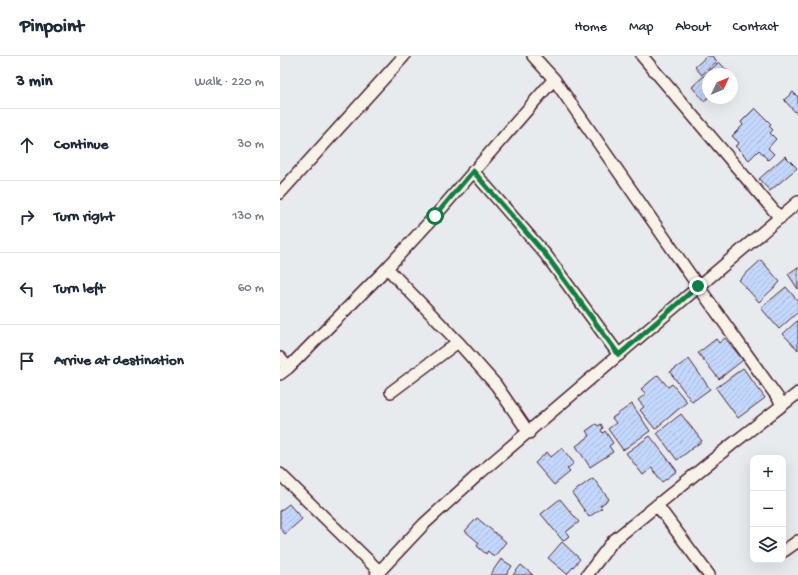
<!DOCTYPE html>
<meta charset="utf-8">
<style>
body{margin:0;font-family:"Gochi Hand",sans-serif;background:#f6f6f7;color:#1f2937}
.controls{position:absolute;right:12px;bottom:12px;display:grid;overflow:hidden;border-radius:8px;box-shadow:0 4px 16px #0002}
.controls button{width:36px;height:36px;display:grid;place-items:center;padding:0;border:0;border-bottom:1px solid #e0e1e3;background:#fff;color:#1f2937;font:20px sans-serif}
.compass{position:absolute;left:422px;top:12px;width:36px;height:36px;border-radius:50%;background:#fff;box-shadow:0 4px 16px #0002;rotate:46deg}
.stop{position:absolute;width:12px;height:12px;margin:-9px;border:3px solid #0b8043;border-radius:50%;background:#fff}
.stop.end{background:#0b8043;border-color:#fff;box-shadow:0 1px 4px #0008}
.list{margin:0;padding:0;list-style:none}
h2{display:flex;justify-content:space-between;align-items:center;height:52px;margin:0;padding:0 16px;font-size:17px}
h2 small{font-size:13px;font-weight:400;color:#747a83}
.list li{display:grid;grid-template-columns:26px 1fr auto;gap:12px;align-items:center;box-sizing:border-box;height:72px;padding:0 16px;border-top:1px solid #e0e1e3}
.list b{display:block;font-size:15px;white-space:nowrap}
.list em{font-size:13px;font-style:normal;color:#747a83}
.icon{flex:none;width:22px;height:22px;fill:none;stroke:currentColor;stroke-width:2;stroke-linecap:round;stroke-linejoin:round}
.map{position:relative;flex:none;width:518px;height:519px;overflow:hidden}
header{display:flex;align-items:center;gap:24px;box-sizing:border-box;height:56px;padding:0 20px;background:#fff;border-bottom:1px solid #e0e1e3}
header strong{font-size:19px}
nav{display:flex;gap:22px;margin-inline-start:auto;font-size:14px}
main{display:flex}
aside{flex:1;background:#fff}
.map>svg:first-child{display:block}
</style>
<header>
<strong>Pinpoint</strong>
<nav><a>Home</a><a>Map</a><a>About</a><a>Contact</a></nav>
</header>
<main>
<aside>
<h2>3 min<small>Walk · 220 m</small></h2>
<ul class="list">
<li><svg class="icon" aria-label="ahead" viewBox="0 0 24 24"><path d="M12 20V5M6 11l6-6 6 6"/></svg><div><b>Continue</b></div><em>30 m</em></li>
<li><svg class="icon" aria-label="right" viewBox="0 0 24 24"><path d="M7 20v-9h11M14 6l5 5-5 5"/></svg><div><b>Turn right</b></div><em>130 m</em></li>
<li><svg class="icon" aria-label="left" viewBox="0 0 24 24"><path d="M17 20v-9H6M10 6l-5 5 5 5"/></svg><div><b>Turn left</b></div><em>60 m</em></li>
<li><svg class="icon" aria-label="arrive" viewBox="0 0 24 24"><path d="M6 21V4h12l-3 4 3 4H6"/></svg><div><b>Arrive at destination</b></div></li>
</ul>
</aside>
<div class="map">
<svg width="518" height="519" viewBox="0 0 518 519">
<defs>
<pattern id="building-hatch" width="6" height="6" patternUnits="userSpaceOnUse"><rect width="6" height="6" fill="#c3d8fd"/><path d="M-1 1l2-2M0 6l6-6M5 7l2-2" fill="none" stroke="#a9b9d9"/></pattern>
</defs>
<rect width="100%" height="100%" fill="#e7ebee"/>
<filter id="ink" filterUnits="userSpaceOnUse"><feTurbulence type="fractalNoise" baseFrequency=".025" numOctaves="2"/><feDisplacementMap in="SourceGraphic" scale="8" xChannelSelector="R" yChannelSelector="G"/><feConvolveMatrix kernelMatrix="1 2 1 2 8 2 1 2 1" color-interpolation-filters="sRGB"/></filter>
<g filter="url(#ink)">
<path fill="url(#building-hatch)" stroke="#4a1f2b" d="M 427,0 L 432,0 L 437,5 L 422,19 L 415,11 Z
M 439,6 L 450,18 L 428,18 L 428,42 L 424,45 L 412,31 Z
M 513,36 L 518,41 L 518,59 L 504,44 Z
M 475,52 L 491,68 L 489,70 L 493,74 L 490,77 L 496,83 L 488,92 L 494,98 L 488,104 L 479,94 L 469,104 L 455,90 L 459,87 L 452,80 L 463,69 L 461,66 Z
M 505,100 L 517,112 L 490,135 L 479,123 Z
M 481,204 L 500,226 L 479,246 L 459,224 Z
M 518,211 L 518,233 L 508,218 Z
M 506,231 L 518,245 L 518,256 L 499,273 L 481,252 Z
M 518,264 L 518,294 L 503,278 Z
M 445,282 L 463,304 L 439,323 L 418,297 L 436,283 L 439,287 Z
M 409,303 L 430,333 L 412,346 L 390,316 Z
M 463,312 L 485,342 L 458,362 L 436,332 Z
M 378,319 L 388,331 L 392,328 L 407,346 L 375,373 L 360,354 L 364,351 L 358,344 L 366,338 L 361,333 Z
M 352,348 L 370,375 L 343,394 L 328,373 L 336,367 L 332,362 Z
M 401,358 L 422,385 L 397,404 L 377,377 Z
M 316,368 L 318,370 L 321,368 L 323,372 L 321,374 L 323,377 L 325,375 L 333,387 L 329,390 L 333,396 L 310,411 L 296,390 L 310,380 L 306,375 Z
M 370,380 L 397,415 L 382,426 L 372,412 L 363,419 L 346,397 Z
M 282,392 L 294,407 L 287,413 L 290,416 L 274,429 L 255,407 L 267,396 L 271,401 Z
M 313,422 L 329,443 L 320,450 L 322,452 L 309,461 L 292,437 Z
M 280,443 L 299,466 L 286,476 L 289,480 L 283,485 L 261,458 Z
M 9,448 L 22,463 L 5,478 L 0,472 L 0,455 Z
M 197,462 L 226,486 L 214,501 L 208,495 L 206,498 L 197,490 L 199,487 L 185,475 Z
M 282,486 L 300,503 L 287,518 L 268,502 Z
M 221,503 L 232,510 L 226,519 L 210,519 Z
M 241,509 L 253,519 L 233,519 Z"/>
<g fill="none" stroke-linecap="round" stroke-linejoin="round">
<g stroke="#4a1f2b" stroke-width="14">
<path id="minor" d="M 253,0 L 274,23 L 418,230 L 503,349
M 362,0 L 500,162
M 193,115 L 266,199 L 339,299
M 0,137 L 124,0
M 107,212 L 178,286 L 216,329 L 249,377
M 0,302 L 8,312
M 0,318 L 8,312 L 107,212 L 155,160 L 274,23
M 111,336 L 178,286
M 0,418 L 99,515
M 377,449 L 429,519
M 504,495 L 518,485
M 96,519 L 144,468 L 201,416 L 518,146
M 307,519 L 333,485 L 451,389 L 518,337"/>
</g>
<use href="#minor" stroke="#f7f3e8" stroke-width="11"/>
</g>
</g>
<g fill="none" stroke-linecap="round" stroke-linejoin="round" filter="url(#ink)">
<path stroke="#0b8043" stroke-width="5" d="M 155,160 L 193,115 L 266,199 L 339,299 L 418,230"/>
</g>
</svg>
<div class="controls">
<button>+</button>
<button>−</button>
<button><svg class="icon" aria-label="layers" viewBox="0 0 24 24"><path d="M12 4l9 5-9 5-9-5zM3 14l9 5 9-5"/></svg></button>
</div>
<svg class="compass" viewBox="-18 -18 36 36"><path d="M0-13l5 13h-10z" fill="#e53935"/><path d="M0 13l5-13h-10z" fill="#747a83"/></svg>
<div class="stop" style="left:155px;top:160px"></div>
<div class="stop end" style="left:418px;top:230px"></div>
</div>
</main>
